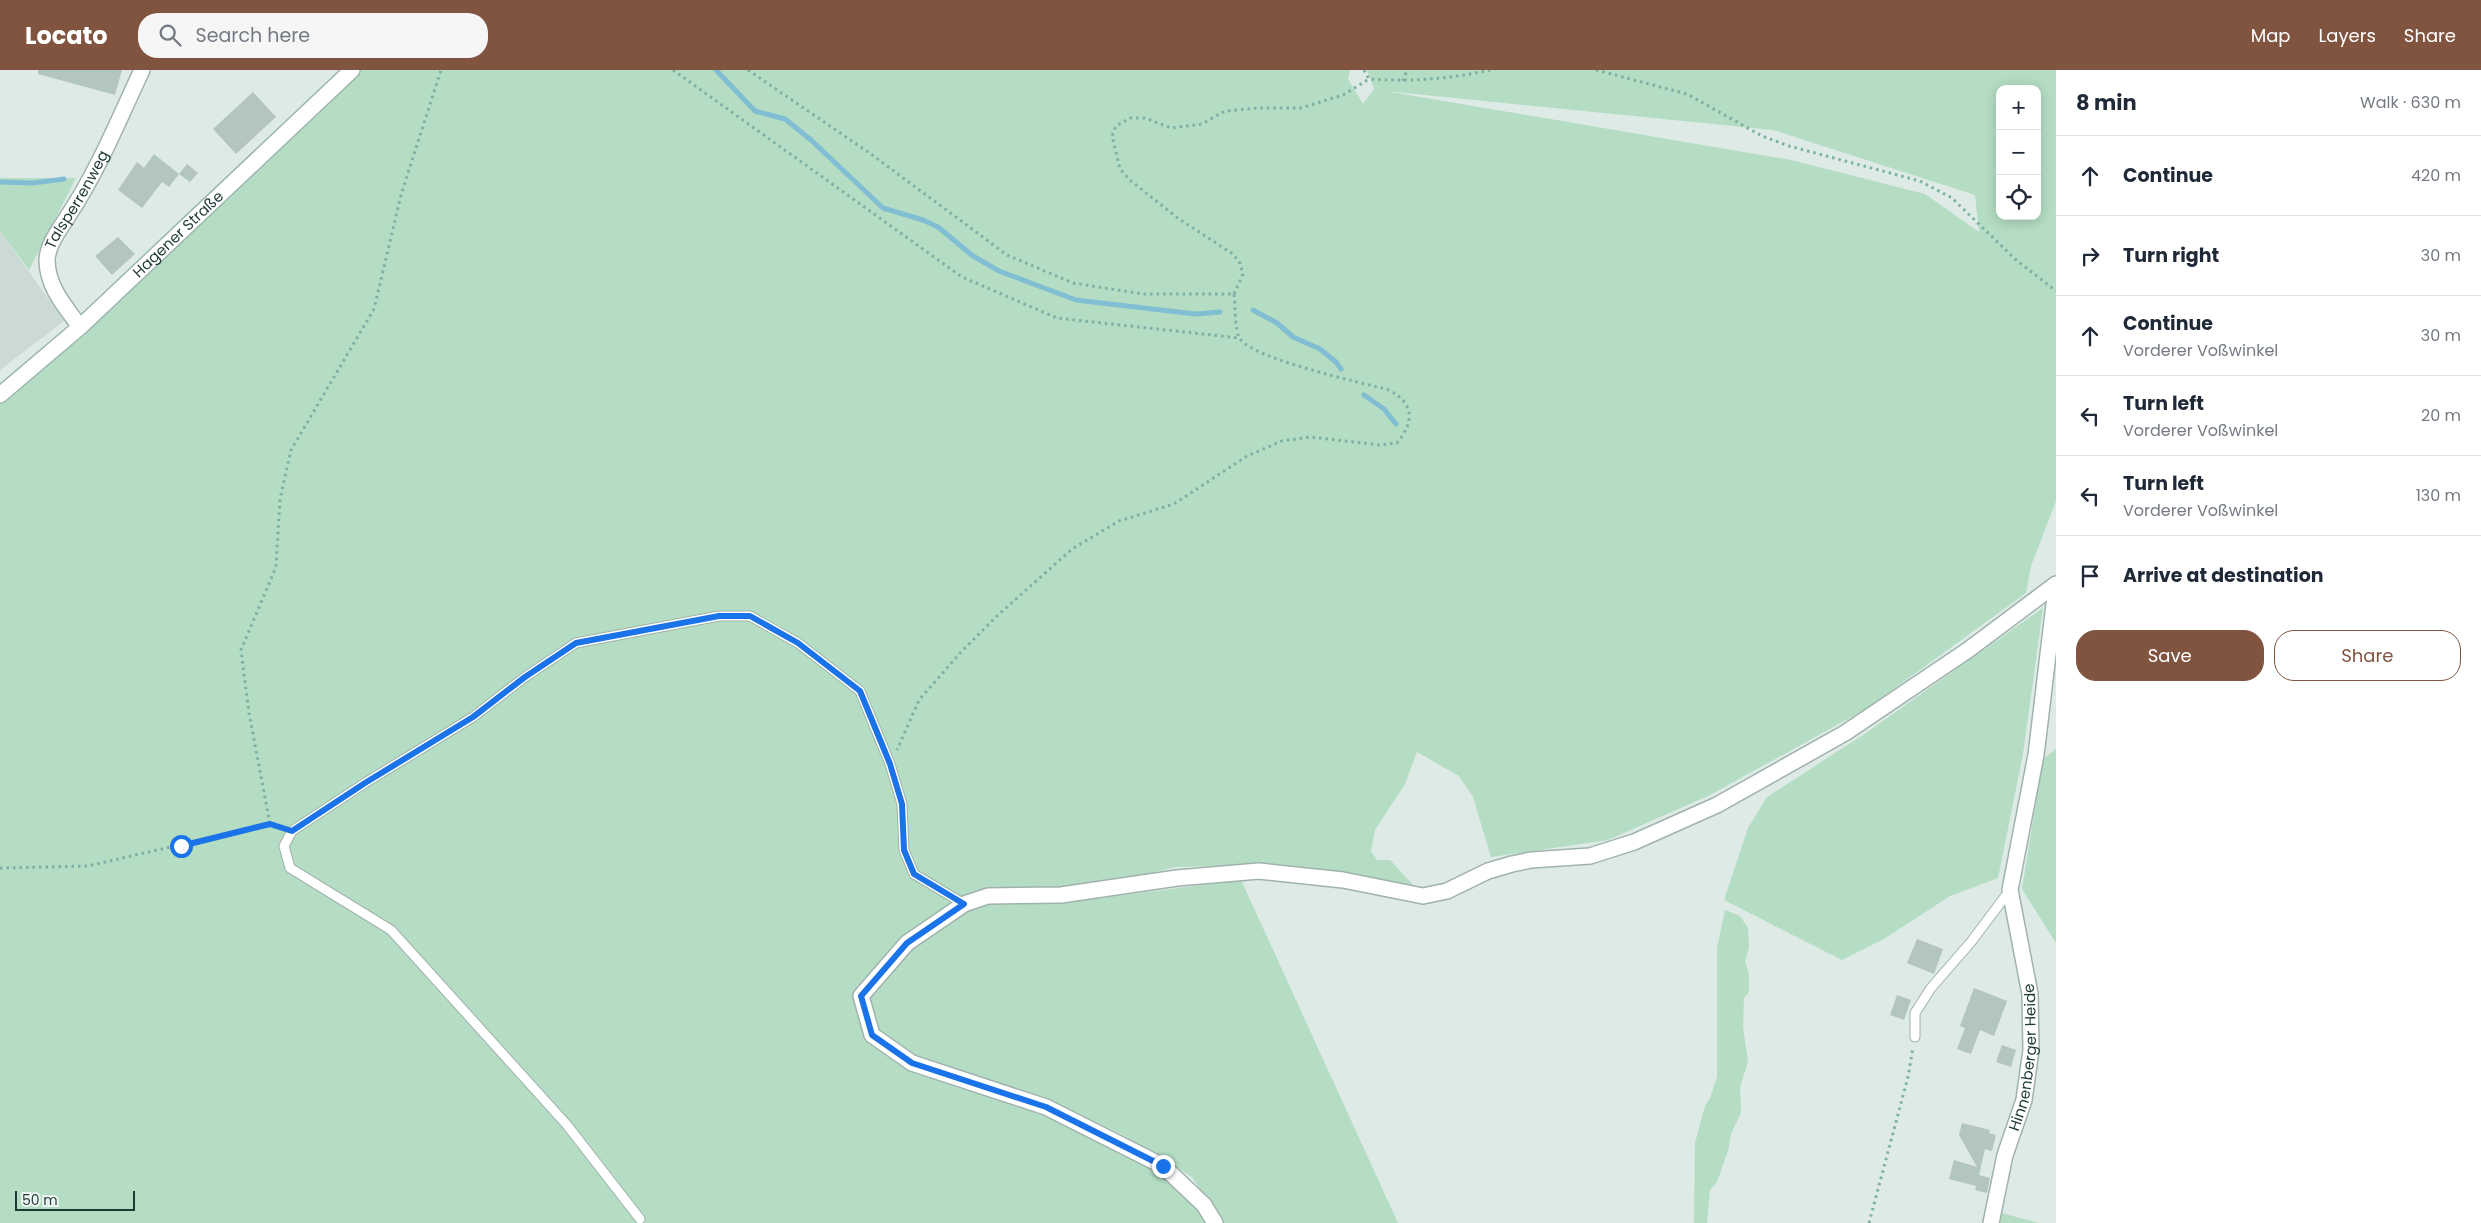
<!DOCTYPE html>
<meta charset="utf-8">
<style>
body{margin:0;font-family:Poppins,sans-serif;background:#f6f6f7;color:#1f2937}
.controls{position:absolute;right:15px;top:15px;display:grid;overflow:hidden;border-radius:10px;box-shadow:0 2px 12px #0003}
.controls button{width:45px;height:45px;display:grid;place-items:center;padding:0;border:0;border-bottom:1px solid #e0e1e3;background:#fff;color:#1f2937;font:25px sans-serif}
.scale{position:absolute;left:15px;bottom:12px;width:120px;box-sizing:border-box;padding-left:5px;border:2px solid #1e3a36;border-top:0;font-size:14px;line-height:18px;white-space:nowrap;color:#1e3a36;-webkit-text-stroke:4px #eef7f3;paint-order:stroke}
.stop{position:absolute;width:15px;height:15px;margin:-11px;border:4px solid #1a73e8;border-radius:50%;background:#fff}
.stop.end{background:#1a73e8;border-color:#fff;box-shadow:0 1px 5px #0008}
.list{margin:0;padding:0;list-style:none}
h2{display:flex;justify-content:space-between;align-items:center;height:65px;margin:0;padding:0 20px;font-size:21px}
h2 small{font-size:16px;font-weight:400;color:#747a83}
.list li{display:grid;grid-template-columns:32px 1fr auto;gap:15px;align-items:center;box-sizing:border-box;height:80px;padding:0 20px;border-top:1px solid #e0e1e3}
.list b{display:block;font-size:19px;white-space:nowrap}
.list p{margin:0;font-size:16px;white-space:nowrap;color:#747a83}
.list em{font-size:16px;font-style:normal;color:#747a83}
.actions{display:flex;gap:10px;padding:15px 20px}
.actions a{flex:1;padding:11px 0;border:1px solid #815440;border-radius:20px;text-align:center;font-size:18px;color:#815440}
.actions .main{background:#815440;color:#fff}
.icon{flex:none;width:28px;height:28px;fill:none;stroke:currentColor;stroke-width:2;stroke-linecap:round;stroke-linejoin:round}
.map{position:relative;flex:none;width:2056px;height:1153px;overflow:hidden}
header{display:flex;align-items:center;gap:30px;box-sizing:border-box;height:70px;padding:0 25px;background:#815440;color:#fff}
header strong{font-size:24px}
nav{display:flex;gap:28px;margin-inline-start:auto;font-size:18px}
.search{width:350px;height:45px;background:#f6f6f7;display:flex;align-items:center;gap:12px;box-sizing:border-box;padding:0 18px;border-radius:20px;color:#747a83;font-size:19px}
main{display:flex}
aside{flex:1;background:#fff}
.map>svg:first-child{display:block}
</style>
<header>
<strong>Locato</strong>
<div class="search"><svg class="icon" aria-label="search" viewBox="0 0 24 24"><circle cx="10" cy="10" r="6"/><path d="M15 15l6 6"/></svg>Search here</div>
<nav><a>Map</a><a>Layers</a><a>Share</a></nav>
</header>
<main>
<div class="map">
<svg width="2056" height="1153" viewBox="0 0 2056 1153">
<rect width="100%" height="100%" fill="#ddeae6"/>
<path fill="#cbdad5" d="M 0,161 L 64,251 L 0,300 Z"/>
<path fill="#b4ddc3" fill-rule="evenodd" d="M 352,0 L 1350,0 L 1348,9 L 1363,34 L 1374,19 L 1367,0 L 2056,0 L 2056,431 L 2031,496 L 2026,523 L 1866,639 L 1710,725 L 1608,770 L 1491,787 L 1473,727 L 1459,706 L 1417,682 L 1405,714 L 1375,760 L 1371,781 L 1377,790 L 1390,790 L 1414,816 L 1404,829 L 1391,829 L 1378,810 L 1278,794 L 1175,797 L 1121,811 L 993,829 L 996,834 L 1101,828 L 1241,810 L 1398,1153 L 1221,1153 L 1192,1107 L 1121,1064 L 1043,1028 L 915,988 L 871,966 L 911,994 L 1045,1039 L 1161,1100 L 1212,1153 L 0,1153 L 0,326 ZM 2000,19 L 2037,19 L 2037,146 L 2000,146 ZM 1385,21 L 1773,60 L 1975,125 L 1979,162 L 1925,124 L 1791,90 Z
M 76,108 L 29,200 L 0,161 L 0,108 Z
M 2043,538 L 2023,684 L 1998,808 L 1950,826 L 1884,869 L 1842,890 L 1724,830 L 1748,758 L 1767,727 L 1863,665 Z
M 2056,679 L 2056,873 L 2022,819 L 2043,689 Z
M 1725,840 L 1740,846 L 1748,858 L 1749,877 L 1745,891 L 1749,904 L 1749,922 L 1744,928 L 1743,957 L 1748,992 L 1740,1017 L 1741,1043 L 1731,1064 L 1728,1081 L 1717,1112 L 1710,1120 L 1707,1153 L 1694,1153 L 1695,1073 L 1705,1036 L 1710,1028 L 1717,1007 L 1717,878 Z
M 1998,1142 L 2039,1153 L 1997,1153 Z"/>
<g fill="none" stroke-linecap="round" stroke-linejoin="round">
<path stroke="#81bed3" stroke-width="5" d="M 716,0 L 755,41 L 785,49 L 811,70 L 883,138 L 923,150 L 938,157 L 973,186 L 999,201 L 1076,230 L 1195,244 L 1220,242
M 0,112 L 33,113 L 64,109
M 1253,240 L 1277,253 L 1293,267 L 1320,279 L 1336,292 L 1341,299
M 1364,325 L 1384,339 L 1396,354"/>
</g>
<path fill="#b3c5bf" d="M 38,0 L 122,0 L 115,25 L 38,4 Z
M 253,22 L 276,47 L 236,84 L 213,59 Z
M 154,84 L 179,104 L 169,117 L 162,112 L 142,138 L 118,120 L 137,92 L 144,98 Z
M 187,94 L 198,103 L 190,112 L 179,104 Z
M 118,167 L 135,184 L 112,205 L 95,186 Z
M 1917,869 L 1943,879 L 1934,904 L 1907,893 Z
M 1974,918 L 2007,931 L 1994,966 L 1980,960 L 1971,984 L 1957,979 L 1965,958 L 1960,956 Z
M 1897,925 L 1911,930 L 1904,950 L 1890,945 Z
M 2002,975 L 2016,980 L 2011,997 L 1996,992 Z
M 1962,1053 L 1990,1060 L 1989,1063 L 1996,1065 L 1992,1081 L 1985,1079 L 1979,1105 L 1990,1108 L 1987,1123 L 1975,1120 L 1976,1116 L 1949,1109 L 1954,1090 L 1977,1097 L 1959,1065 Z"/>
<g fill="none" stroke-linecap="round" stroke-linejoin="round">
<g stroke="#a0b2ae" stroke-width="11">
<path id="service" d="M 1915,967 L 1915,943 L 1931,918 L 1971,872 L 2010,820
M 640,1149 L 567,1055 L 391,860 L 290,798 L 284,776 L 292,761 L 365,713 L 473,647 L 525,607 L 576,573 L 719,546 L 750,546 L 798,573 L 860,621 L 890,694 L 902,734 L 904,780 L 914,804 L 964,834"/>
</g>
<g stroke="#a0b2ae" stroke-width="18">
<g id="minor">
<path id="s1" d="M 80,257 C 65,236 48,218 47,191 C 47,175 60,159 68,146 C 98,101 119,49 142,0"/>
<path d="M 1215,1153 L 1204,1135 L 1163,1096 L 1046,1037 L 912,993 L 872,965 L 861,926 L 907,873 L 964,834 L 988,826 L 1061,825 L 1177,808 L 1259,801 L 1343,810 L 1423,826 L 1447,821 L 1488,801 L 1512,794 L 1531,790 L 1590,786 L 1634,772 L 1717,735 L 1845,663 L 1968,580 L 2056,514"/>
<path id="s2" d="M 1991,1153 L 2005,1085 L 2024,1030 L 2031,980 L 2030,924 L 2010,820 L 2036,685 L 2056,518"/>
</g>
</g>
<g stroke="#9cb6af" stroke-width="18">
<g id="secondary">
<path id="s3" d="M 0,325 L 80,257 L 352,0"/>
</g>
</g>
<path stroke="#7cb0a5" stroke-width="3" stroke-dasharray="2.5 4" stroke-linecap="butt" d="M 673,0 L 962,207 L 1057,248 L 1239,268
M 748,0 L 871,84 L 1007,185 L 1073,213 L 1143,224 L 1234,224 C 1235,233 1235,262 1240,269 C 1256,290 1360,312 1389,320 C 1415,334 1414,352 1397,373 L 1379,375 L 1310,367 L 1282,371 L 1247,386 L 1174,434 L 1119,451 L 1072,479 L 997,546 L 961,582 L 919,630 L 897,680
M 1364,0 L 1369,9 C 1410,12 1450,9 1490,0
M 1596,0 L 1687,24 L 1762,66 L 1789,76 L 1920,111 L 1952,128 L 2015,189 L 2056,221
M 1403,11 L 1407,0
M 1234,224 L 1243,204 L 1240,193 L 1233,184 L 1179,149 L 1131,111 L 1120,99 L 1112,66 L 1116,56 L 1130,48 L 1145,48 L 1171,58 L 1202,54 L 1225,41 L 1258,38 L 1301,38 L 1343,25 L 1369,9
M 282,758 L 270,754 L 249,643 L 241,580 L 276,497 L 280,429 L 291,380 L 374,239 L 401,125 L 441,0
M 0,798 L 88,796 L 270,754
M 1869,1153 L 1908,1007 L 1913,977"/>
<use href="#service" stroke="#fff" stroke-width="9"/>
<use href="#minor" stroke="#fff" stroke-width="15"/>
<use href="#secondary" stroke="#fff" stroke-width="15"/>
</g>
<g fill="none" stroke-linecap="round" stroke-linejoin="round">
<path stroke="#1a73e8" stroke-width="6" d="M 181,776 L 270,754 L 292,761 L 365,713 L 473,647 L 525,607 L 576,573 L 719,546 L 750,546 L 798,573 L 860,621 L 890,694 L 902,734 L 904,780 L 914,804 L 964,834 L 907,873 L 861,926 L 872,965 L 912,993 L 1046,1037 L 1163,1096"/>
</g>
<g text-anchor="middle" stroke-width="4.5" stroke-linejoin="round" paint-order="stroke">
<g font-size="15" fill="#1e3a36" stroke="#eef7f3">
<text dy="5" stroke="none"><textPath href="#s1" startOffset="144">Talsperrenweg</textPath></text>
<text dy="5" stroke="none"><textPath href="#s3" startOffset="240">Hagener Straße</textPath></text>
<text dy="5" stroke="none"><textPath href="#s2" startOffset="170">Hinnenberger Heide</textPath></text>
</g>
</g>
</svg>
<div class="controls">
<button>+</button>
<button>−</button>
<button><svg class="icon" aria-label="locate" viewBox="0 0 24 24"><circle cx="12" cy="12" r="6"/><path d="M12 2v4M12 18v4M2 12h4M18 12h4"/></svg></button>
</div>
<div class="scale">50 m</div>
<div class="stop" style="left:181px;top:776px"></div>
<div class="stop end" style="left:1163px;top:1096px"></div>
</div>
<aside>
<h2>8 min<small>Walk · 630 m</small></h2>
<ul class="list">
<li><svg class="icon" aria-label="ahead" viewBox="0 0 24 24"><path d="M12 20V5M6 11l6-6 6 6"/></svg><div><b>Continue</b></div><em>420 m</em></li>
<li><svg class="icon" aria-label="right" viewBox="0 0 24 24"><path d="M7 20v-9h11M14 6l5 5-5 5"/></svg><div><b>Turn right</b></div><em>30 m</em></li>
<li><svg class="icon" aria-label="ahead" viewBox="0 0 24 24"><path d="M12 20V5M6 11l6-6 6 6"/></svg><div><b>Continue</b><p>Vorderer Voßwinkel</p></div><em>30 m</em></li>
<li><svg class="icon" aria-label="left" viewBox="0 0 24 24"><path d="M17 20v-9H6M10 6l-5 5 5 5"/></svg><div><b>Turn left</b><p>Vorderer Voßwinkel</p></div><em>20 m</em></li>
<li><svg class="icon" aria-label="left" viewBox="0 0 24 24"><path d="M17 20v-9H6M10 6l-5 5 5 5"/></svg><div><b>Turn left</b><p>Vorderer Voßwinkel</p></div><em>130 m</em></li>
<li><svg class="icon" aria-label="arrive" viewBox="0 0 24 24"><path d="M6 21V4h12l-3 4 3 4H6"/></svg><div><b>Arrive at destination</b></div></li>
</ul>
<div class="actions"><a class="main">Save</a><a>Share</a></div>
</aside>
</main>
